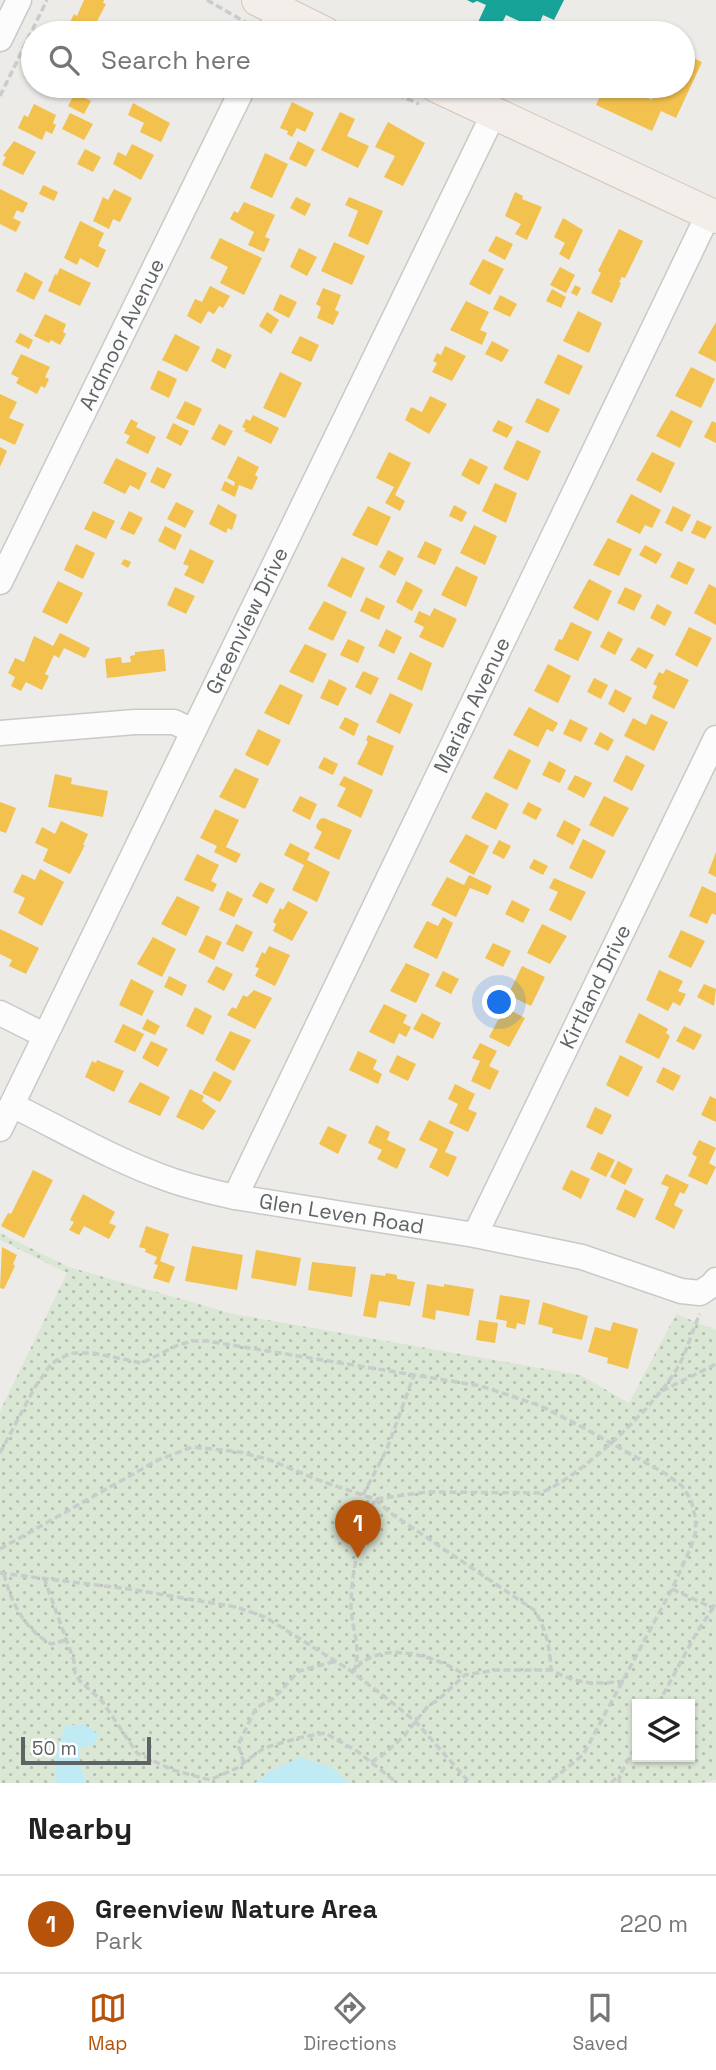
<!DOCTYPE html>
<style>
body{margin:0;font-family:"Space Grotesk",sans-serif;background:#f2f2f2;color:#222}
.controls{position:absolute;right:21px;bottom:21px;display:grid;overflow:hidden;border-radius:0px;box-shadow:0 2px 5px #0004}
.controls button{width:63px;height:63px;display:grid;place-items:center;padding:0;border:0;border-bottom:2px solid #e0e0e0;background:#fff;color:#222;font:35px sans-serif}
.scale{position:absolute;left:21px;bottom:18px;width:130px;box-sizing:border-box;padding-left:7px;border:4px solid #5e6365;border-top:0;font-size:19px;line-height:24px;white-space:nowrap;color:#5e6365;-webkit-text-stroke:5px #fff;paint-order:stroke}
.you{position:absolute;left:500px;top:1003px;width:24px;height:24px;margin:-18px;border:5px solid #fff;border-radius:50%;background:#1a73e8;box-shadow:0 0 0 10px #1a73e833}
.badge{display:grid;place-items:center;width:46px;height:46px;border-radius:50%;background:#b45309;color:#fff;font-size:23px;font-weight:700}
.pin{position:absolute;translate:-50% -58px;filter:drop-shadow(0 2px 4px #0008)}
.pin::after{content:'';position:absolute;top:37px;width:24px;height:21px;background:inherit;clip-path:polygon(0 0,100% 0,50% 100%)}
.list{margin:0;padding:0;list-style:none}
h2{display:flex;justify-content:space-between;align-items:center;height:91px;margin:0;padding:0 28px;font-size:30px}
h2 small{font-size:23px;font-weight:400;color:#767676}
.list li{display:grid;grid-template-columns:46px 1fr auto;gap:21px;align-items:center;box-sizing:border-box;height:98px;padding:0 28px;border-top:2px solid #e0e0e0}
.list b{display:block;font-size:26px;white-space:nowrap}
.list p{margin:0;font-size:23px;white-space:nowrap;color:#767676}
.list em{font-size:23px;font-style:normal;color:#767676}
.icon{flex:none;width:38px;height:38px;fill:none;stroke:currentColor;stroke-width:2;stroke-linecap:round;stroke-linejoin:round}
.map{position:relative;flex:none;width:716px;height:1783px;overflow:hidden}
.search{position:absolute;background:#fff;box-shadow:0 2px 5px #0004;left:21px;right:21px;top:21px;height:77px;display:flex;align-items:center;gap:18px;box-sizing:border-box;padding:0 24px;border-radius:38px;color:#767676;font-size:26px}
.sheet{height:189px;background:#fff}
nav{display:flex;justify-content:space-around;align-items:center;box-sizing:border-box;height:98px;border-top:2px solid #e0e0e0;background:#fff;font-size:19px;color:#767676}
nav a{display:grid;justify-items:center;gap:4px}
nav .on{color:#b45309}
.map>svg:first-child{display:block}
</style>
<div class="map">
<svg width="716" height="1783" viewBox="0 0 716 1783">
<defs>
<pattern id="park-dots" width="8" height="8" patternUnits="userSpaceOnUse" patternTransform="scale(1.75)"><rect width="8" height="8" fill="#dbe7d5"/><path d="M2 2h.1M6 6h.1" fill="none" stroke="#b5bfb0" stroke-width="1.8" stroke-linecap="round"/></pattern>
</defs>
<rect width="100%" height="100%" fill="#edebe8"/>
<path fill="url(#park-dots)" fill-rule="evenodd" d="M 0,1233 L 69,1267 L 234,1314 L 580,1375 L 629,1403 L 676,1314 L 716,1330 L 716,1780 L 701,1783 L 0,1783 L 0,1411 L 67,1273 L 0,1240 ZM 637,1704 L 690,1704 L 690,1757 L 637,1757 Z"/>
<path fill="#c0eaf4" d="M 84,1724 L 99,1735 L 93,1746 L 85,1746 L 79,1749 L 80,1765 L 86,1783 L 56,1783 L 56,1754 L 65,1726 Z
M 301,1757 L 333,1768 L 349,1783 L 255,1783 L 270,1771 Z"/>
<path fill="#f2c14e" d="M 84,0 L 104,0 L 103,3 L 106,4 L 95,25 L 88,21 L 85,27 L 92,31 L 91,33 L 70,33 L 73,26 L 69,24 L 74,14 L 77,16 Z
M 683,53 L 702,62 L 676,118 L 661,111 L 652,131 L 596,105 L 605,86 L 621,86 L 652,100 L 659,86 L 683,86 Z
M 75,93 L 91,101 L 84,114 L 68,106 Z
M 292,102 L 314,113 L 305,132 L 297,128 L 292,137 L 287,134 L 288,131 L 280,128 Z
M 133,103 L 170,123 L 161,142 L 140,132 L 144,123 L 128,115 Z
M 34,104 L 56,115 L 53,123 L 56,125 L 52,134 L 46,131 L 42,140 L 18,128 L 24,115 L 28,117 Z
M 340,112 L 355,119 L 347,136 L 369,146 L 358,168 L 321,150 Z
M 70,113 L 93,124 L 84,140 L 62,129 Z
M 388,122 L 425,143 L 403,186 L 384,177 L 395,156 L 375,147 Z
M 14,141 L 36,152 L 23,175 L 2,165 L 6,157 L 3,156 Z
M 298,141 L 315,150 L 306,167 L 289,159 Z
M 132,144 L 154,155 L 141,180 L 113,164 L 118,152 L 126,156 Z
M 85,149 L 101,157 L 93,172 L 77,164 Z
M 265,153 L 288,164 L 272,198 L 250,188 Z
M 43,185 L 58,192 L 54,201 L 39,194 Z
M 0,189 L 28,203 L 23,213 L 17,210 L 13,218 L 21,222 L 16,232 L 0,224 Z
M 114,189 L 132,198 L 120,222 L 113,219 L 109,229 L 93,221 L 103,197 L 108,200 Z
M 515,192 L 523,196 L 522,199 L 542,207 L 527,240 L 515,234 L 521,224 L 505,216 Z
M 296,197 L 311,204 L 305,216 L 290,208 Z
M 349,197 L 383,211 L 368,245 L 348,236 L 358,211 L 345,205 Z
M 244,202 L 275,215 L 265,237 L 270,239 L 264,252 L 248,245 L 254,232 L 230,219 L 234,211 L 238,213 Z
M 563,218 L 583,230 L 569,260 L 559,254 L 565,243 L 554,237 Z
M 80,221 L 104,233 L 98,246 L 106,250 L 98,268 L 80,258 L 77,265 L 64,258 Z
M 619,229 L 643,241 L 625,278 L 622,277 L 619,282 L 621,283 L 612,303 L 591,293 L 601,273 L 598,271 Z
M 496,236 L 513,244 L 505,260 L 488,251 Z
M 220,238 L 262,258 L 244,295 L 220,283 L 228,267 L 210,258 Z
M 334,242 L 365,256 L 352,285 L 321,271 Z
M 299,248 L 317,257 L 307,276 L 290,267 Z
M 483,259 L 504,269 L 490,295 L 469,284 Z
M 560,267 L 575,275 L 566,293 L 550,285 Z
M 60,268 L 91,283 L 80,306 L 48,291 L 55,274 L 57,275 Z
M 25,272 L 43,282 L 34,300 L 16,291 Z
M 575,285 L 581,288 L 577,296 L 571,293 Z
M 210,286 L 230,296 L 223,308 L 219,306 L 214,314 L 208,311 L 201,324 L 187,316 L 195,299 L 202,302 Z
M 323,288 L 341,295 L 335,310 L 339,312 L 333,325 L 317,318 L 321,307 L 316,304 Z
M 552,289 L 566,297 L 561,308 L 546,301 Z
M 280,294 L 297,302 L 289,318 L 273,310 Z
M 500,295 L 517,304 L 510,317 L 493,309 Z
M 466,301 L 489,312 L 480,330 L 487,333 L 482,345 L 450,330 Z
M 578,311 L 602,323 L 589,353 L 563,341 Z
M 267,312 L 279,320 L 271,334 L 259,326 Z
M 45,314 L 66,324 L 63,332 L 66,334 L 60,345 L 51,340 L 49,343 L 34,336 Z
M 716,322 L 716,362 L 698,353 Z
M 20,333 L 33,340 L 29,349 L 15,342 Z
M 175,334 L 200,347 L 187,372 L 162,360 Z
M 300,336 L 319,345 L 311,362 L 291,353 Z
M 492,341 L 509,350 L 502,362 L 485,354 Z
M 445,346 L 466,356 L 452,381 L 432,372 L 437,363 L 433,361 L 437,353 L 441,355 Z
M 217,348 L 232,355 L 225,369 L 211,361 Z
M 21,354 L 50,367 L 45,377 L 49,379 L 45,388 L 41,386 L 37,394 L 16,383 L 19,378 L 11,374 Z
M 558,354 L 583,366 L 569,395 L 544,383 Z
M 691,367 L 715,379 L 701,408 L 675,396 Z
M 158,370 L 177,379 L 169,398 L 150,389 Z
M 280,372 L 302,383 L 285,418 L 263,408 Z
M 0,394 L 17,402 L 9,418 L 24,424 L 15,445 L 0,438 Z
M 430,396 L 447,404 L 429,434 L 405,420 L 411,407 L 422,412 Z
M 537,398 L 560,409 L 548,433 L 525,422 Z
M 185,401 L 202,409 L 194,426 L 176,418 Z
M 671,410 L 693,421 L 680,448 L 656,436 Z
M 253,415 L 279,428 L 271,444 L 244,431 L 246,429 L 242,427 L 246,419 L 250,421 Z
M 131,419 L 138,423 L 136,427 L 156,437 L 148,454 L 126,443 L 130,436 L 124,433 Z
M 498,420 L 513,427 L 507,438 L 492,431 Z
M 712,421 L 716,423 L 716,443 L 704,437 Z
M 173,423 L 189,431 L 181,446 L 166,438 Z
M 219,424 L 233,431 L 225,446 L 211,439 Z
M 517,440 L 541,451 L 528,481 L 503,469 Z
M 0,447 L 7,451 L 0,467 Z
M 389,452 L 411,463 L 395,495 L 405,501 L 400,511 L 385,503 L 394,487 L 376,478 Z
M 652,452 L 675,463 L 661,493 L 636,480 Z
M 238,456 L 259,467 L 255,475 L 258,477 L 252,490 L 239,485 L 235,497 L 221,490 L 225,481 L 234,486 L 235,482 L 227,478 Z
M 116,458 L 147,473 L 139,490 L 130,485 L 125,494 L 103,483 Z
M 470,458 L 488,467 L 479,485 L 461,475 Z
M 157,467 L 172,474 L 164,489 L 150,482 Z
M 495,483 L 517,493 L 506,523 L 482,511 Z
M 631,494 L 661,510 L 652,528 L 645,525 L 640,534 L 616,522 Z
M 176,502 L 194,511 L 185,528 L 167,519 Z
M 218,504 L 237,515 L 232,530 L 228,528 L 226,533 L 209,524 Z
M 454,505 L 467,512 L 462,522 L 449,516 Z
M 368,506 L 391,517 L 377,546 L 352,535 Z
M 673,506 L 691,515 L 682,532 L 665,523 Z
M 93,511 L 115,521 L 106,539 L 84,529 Z
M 129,511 L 143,518 L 134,535 L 120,529 Z
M 697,520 L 712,527 L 705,539 L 691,533 Z
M 474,525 L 497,536 L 485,565 L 460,553 Z
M 165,526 L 182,535 L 175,550 L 158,541 Z
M 608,538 L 632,549 L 619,576 L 593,565 Z
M 425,541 L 442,549 L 435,565 L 417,557 Z
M 76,544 L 95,553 L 83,579 L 64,570 Z
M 645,545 L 662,554 L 656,564 L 639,555 Z
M 190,549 L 214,561 L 203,584 L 184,575 L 189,566 L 183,564 Z
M 388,550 L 404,558 L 395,576 L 379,567 Z
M 342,557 L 365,568 L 351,598 L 327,586 Z
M 124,559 L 131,562 L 128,568 L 121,564 Z
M 678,561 L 695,569 L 687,585 L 670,577 Z
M 456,566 L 478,577 L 466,607 L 441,595 Z
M 589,579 L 612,591 L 598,621 L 573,608 Z
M 58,581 L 83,593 L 67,624 L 42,612 Z
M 406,581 L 423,590 L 412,611 L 396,602 Z
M 709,584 L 716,588 L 716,625 L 694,613 Z
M 175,587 L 195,596 L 186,614 L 167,605 Z
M 625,587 L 642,595 L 634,611 L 617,603 Z
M 366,597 L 385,606 L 379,620 L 360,611 Z
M 324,601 L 347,612 L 333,641 L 308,629 Z
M 657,604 L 672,612 L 665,626 L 650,618 Z
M 434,608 L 457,619 L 443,648 L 419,637 L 424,627 L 414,622 L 419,611 L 430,616 Z
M 571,622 L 592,632 L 578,661 L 554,650 L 559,639 L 562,640 Z
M 689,627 L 712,638 L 697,667 L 675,655 Z
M 386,629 L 402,637 L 394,654 L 378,646 Z
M 608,631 L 623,639 L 615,655 L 600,647 Z
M 60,633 L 90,648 L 85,658 L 64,648 L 59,658 L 54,655 L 45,674 L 49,676 L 42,690 L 26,682 L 21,691 L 11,686 L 15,677 L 8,673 L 15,658 L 24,662 L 34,636 L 53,646 Z
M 348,639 L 365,647 L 358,663 L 340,655 Z
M 305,644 L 327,654 L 313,683 L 289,672 Z
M 638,647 L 654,655 L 646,669 L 630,660 Z
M 164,649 L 166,671 L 107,678 L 105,659 L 121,657 L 122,663 L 131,662 L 130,656 L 135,655 L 135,652 Z
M 410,652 L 432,663 L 422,691 L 397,679 Z
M 548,664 L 571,676 L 558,703 L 534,691 Z
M 666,669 L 689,680 L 674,709 L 652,698 L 657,686 L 653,684 L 659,672 L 663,674 Z
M 363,671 L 379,678 L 371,695 L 355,687 Z
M 594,678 L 608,685 L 601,699 L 587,692 Z
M 329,679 L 347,688 L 338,706 L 320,698 Z
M 280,684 L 303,695 L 289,725 L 264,713 Z
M 615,689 L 632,698 L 624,713 L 608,704 Z
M 390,693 L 413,704 L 400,734 L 376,722 Z
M 529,707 L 558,723 L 553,732 L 547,729 L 538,747 L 513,735 Z
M 651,714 L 668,722 L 654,751 L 624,736 L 633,718 L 646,725 Z
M 345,717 L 359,724 L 354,736 L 339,728 Z
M 570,719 L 588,728 L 581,742 L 563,734 Z
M 258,729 L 281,740 L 268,766 L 245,755 Z
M 600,732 L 614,740 L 608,751 L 594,744 Z
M 368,735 L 394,746 L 382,776 L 357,764 L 368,742 L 366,740 Z
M 509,749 L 531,760 L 517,790 L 493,778 Z
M 626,755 L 645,765 L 632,791 L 613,781 Z
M 324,757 L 338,764 L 333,775 L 318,768 Z
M 549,761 L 566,770 L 560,783 L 542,775 Z
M 235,768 L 259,779 L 245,809 L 219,797 Z
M 55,774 L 72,778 L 71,784 L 108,791 L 103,817 L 48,807 Z
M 575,775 L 592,783 L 584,798 L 567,789 Z
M 344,776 L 373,790 L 361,818 L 337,806 L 346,788 L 339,785 Z
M 486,792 L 509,804 L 496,830 L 471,818 Z
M 300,796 L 317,804 L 310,820 L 292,811 Z
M 604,796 L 629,808 L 613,837 L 589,825 Z
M 0,802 L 16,808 L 6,833 L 0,831 Z
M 528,802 L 542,809 L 536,820 L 522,813 Z
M 215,809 L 239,820 L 226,847 L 241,854 L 236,863 L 214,852 L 217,846 L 200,838 Z
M 324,818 L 352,830 L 339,860 L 314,848 L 322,832 L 317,829 L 316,826 L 320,819 Z
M 564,820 L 581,829 L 573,845 L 556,836 Z
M 61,821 L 88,834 L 83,845 L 85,845 L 70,874 L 43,861 L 48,849 L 35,843 L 42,827 L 55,834 Z
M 466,834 L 489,846 L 474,875 L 449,862 Z
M 583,839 L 606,851 L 592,879 L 569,868 Z
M 499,840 L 511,846 L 504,859 L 492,853 Z
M 290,843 L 310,853 L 307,860 L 330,872 L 317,902 L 292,890 L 304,865 L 284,855 Z
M 716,852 L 716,877 L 708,873 Z
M 197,854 L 219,865 L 211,881 L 217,884 L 213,892 L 184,880 Z
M 534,859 L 548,866 L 543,875 L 529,868 Z
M 40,869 L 64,882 L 42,926 L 18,913 L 25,898 L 13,892 L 22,874 L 35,880 Z
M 469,875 L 492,886 L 488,895 L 470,888 L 456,917 L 431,905 L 447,877 L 464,885 Z
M 554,878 L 586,892 L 571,921 L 549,910 L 558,892 L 549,888 Z
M 260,882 L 275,889 L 267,904 L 252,896 Z
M 702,886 L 716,893 L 716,915 L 712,913 L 707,924 L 689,916 Z
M 227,891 L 243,899 L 234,917 L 219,910 Z
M 177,896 L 200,907 L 186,936 L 161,924 Z
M 512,900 L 530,909 L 523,923 L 505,914 Z
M 288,901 L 308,912 L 292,941 L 273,931 L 276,924 L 273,922 L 280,908 L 283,910 Z
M 443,917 L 453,923 L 437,959 L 413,947 L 427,921 L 438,926 Z
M 236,924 L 253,932 L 243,952 L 226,944 Z
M 542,924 L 567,936 L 550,964 L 527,953 Z
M 0,929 L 39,948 L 26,974 L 9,966 L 12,960 L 0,954 Z
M 681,930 L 705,941 L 691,968 L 668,957 Z
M 206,935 L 222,942 L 214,960 L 198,952 Z
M 153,937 L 176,949 L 162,977 L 137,964 Z
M 493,943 L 511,951 L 503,967 L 485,958 Z
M 269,946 L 290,955 L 275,986 L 255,976 L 259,968 L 255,967 L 262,952 L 265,954 Z
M 406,963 L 430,974 L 416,1003 L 390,991 Z
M 216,966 L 233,974 L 224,991 L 207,982 Z
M 522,966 L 545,977 L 531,1006 L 508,995 Z
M 659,970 L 683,981 L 678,991 L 686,994 L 680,1006 L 673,1002 L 668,1011 L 646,1000 Z
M 443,971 L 459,979 L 451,994 L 435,986 Z
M 169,976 L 187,985 L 182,996 L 164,987 Z
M 131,979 L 154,991 L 142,1016 L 119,1005 Z
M 704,984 L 716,989 L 714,1006 L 697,997 Z
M 254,990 L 272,998 L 255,1029 L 227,1015 L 232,1007 L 236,1009 L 243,995 L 247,997 Z
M 384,1004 L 407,1015 L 403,1023 L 411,1027 L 406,1037 L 399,1033 L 394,1044 L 369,1032 Z
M 195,1007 L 212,1016 L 203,1035 L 186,1026 Z
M 505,1007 L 525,1018 L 509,1047 L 489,1037 Z
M 422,1013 L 441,1023 L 433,1039 L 413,1029 Z
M 639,1013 L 668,1029 L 666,1033 L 670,1036 L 659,1059 L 625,1042 Z
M 147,1019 L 160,1026 L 155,1035 L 142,1029 Z
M 123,1024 L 144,1034 L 135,1052 L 114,1042 Z
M 684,1026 L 702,1035 L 694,1050 L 676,1041 Z
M 230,1031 L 251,1040 L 234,1071 L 215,1060 Z
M 151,1041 L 168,1049 L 158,1067 L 142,1058 Z
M 480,1043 L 497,1051 L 489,1066 L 499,1071 L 490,1090 L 471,1081 L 480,1061 L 472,1058 Z
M 358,1051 L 377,1060 L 373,1069 L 382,1074 L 378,1084 L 349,1070 Z
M 397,1055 L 416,1064 L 408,1081 L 389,1072 Z
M 620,1055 L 643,1067 L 628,1097 L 606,1085 Z
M 97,1060 L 124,1071 L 114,1092 L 85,1077 L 92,1061 L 96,1063 Z
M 663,1067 L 681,1076 L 673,1091 L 656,1082 Z
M 214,1071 L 232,1081 L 220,1102 L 202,1093 Z
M 140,1082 L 170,1097 L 160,1116 L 128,1102 Z
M 455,1084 L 475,1094 L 468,1109 L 477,1113 L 468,1132 L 449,1123 L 458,1104 L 448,1099 Z
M 190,1089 L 204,1096 L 202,1101 L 216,1111 L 203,1130 L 176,1117 Z
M 710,1096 L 716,1099 L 716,1122 L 701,1115 Z
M 595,1107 L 612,1115 L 602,1135 L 586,1127 Z
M 429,1120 L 454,1132 L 445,1152 L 457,1157 L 448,1177 L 429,1167 L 438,1149 L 419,1140 Z
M 376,1125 L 390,1132 L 387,1140 L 406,1149 L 397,1169 L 377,1159 L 382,1150 L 368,1143 Z
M 328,1126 L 347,1135 L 338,1154 L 319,1144 Z
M 699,1140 L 716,1148 L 709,1163 L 716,1167 L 707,1185 L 688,1176 L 697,1157 L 692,1154 Z
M 598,1152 L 615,1160 L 606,1177 L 590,1169 Z
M 618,1161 L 633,1169 L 625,1185 L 610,1177 Z
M 33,1170 L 53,1180 L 24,1238 L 1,1226 L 8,1213 L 11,1214 Z
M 571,1170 L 590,1179 L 581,1199 L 562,1189 Z
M 666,1174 L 689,1185 L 684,1194 L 680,1192 L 674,1205 L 683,1210 L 674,1229 L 655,1219 L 669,1187 L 661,1184 Z
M 625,1189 L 644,1199 L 635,1218 L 616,1209 Z
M 83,1194 L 115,1212 L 109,1223 L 116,1226 L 109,1239 L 84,1226 L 79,1235 L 69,1230 L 74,1222 L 70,1220 Z
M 146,1226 L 169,1234 L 160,1261 L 175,1267 L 169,1283 L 153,1278 L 158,1265 L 154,1264 L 157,1257 L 145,1252 L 146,1249 L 139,1247 Z
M 192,1246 L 243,1255 L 237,1290 L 185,1281 Z
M 2,1247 L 17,1255 L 13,1264 L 15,1266 L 4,1289 L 0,1288 Z
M 256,1250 L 301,1258 L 296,1286 L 251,1278 Z
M 312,1262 L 356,1267 L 352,1297 L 308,1290 Z
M 386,1273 L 397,1275 L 397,1279 L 415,1282 L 410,1306 L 379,1301 L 376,1318 L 363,1316 L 371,1274 L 385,1276 Z
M 427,1284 L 444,1287 L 444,1284 L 474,1289 L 469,1316 L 436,1310 L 435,1320 L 422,1317 Z
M 500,1295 L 530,1300 L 525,1325 L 517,1323 L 516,1329 L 506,1327 L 507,1321 L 496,1319 Z
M 543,1302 L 588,1316 L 582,1340 L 552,1333 L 553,1328 L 538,1324 Z
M 479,1320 L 498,1323 L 495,1343 L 476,1340 Z
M 613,1322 L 638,1329 L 628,1369 L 607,1363 L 608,1358 L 588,1352 L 595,1327 L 610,1331 Z"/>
<path fill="#17a398" d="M 467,0 L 564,0 L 554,20 L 543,15 L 537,29 L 506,15 L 497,33 L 473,33 L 486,5 L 477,1 L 473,3 Z"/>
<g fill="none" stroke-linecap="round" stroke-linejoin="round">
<g stroke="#c9c9c8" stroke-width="27">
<g id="minor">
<path d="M 270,33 L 283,0"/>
<path d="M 0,39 L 19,0"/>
<path id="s1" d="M 0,582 L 244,86"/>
<path d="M 0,733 L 135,722 L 174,722 L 193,731"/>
<path d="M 0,1013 L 44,1035"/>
<path id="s2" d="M 12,1105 C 63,1130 114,1160 168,1179 C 190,1187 212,1192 235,1197 L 475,1235 L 582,1257 L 681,1291 L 700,1293 L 712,1285 L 716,1280"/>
<path id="s3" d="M 0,1129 L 494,113"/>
<path id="s4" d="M 235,1197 L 709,213"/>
<path id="s5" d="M 475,1235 L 716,738"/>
</g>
</g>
<g stroke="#d3c6b8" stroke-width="34">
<path id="major" d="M 258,0 L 325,33
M 436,86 L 716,217"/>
</g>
<path stroke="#c8ccca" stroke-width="3.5" stroke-dasharray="7 3.5" stroke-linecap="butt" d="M 207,0 L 245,22
M 378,86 L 419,104
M 0,96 L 47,0
M 662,1391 L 716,1364
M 0,1453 L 35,1387 L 52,1363 L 71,1353 L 93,1353 L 142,1363 L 178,1345 L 193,1341 L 207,1341 L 481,1386 L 541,1406 L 584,1428 L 666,1474 L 682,1486 L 691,1500 L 695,1516 L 696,1531 L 691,1547 L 672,1589 L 583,1755 L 548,1783
M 363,1495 L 387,1449 L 414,1375
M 0,1549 L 158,1460 L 192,1447 L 240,1452 L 270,1460 L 318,1480 L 375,1499 L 392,1514 L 534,1610 C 546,1628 550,1648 551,1670 C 577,1684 594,1685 624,1681
M 0,1573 L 129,1589 L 236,1607 L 265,1617 L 348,1669 L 385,1697 L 415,1721 L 470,1783
M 4,1574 C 11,1602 24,1629 51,1644 L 66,1640
M 44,1578 L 74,1661 L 75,1673 L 79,1680 L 102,1701 L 137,1753 L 173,1770 L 210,1780 L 237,1768 L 264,1748 L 298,1738 L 325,1733 L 357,1751 L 397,1783
M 672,1589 L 713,1608 L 716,1601
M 357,1667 C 384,1639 438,1657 465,1675
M 354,1672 C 362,1648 352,1631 351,1607 C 351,1570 361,1533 375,1499 L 427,1492 L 540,1493 C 580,1478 659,1403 679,1365 C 688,1349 692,1330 700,1314
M 658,1704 L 697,1632 L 713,1608 L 716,1609
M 371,1762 L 383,1755 L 404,1736 L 428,1706 L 438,1700 L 465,1675 L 496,1670 L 551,1670
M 244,1763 L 238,1745 L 256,1708 L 274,1698 L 299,1671 L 336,1661
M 611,1783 L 620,1775
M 619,1783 L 620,1775 L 637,1744"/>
<use href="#minor" stroke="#fcfcfc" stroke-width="24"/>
<use href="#major" stroke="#f3eee9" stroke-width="32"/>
</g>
<g text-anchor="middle" stroke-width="7" stroke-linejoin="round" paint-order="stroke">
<g font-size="21" fill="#5e6365" stroke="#fff">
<text dy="7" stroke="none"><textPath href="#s1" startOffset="276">Ardmoor Avenue</textPath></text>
<text dy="7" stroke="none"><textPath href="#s3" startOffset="565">Greenview Drive</textPath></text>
<text dy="7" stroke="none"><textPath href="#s4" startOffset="546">Marian Avenue</textPath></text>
<text dy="7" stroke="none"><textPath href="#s5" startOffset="276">Kirtland Drive</textPath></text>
<text dy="7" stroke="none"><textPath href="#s2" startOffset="350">Glen Leven Road</textPath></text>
</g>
</g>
</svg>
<div class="controls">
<button><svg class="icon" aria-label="layers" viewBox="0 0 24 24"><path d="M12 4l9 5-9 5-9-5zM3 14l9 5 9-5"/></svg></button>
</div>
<div class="scale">50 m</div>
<div class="you"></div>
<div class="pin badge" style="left:358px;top:1558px">1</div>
<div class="search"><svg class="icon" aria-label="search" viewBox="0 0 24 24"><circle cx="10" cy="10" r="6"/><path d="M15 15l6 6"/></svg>Search here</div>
</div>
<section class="sheet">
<h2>Nearby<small></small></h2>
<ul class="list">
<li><span class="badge">1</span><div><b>Greenview Nature Area</b><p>Park</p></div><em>220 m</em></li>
</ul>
</section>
<nav>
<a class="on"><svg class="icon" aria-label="map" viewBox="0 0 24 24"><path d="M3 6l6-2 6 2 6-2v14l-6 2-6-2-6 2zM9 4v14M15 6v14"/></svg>Map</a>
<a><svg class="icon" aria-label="directions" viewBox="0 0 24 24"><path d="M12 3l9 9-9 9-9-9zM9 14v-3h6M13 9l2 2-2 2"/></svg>Directions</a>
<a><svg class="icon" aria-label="saved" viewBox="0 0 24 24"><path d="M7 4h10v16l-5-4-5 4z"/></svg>Saved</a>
</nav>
